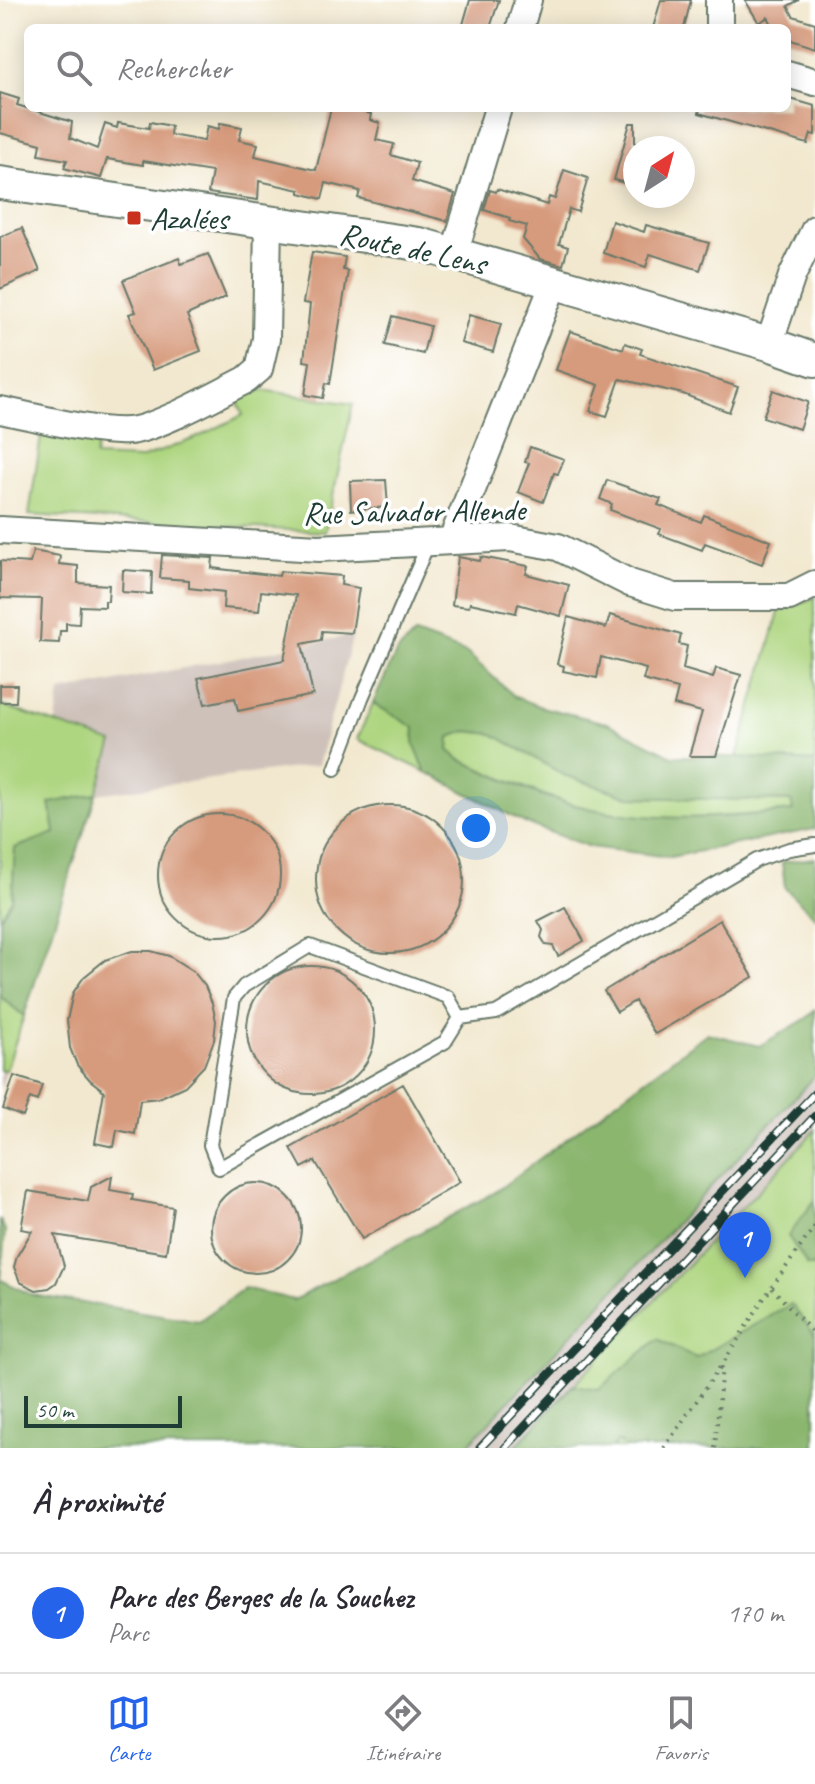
<!DOCTYPE html>
<html lang="fr">
<meta charset="utf-8">
<style>
body{margin:0;font-family:Caveat,sans-serif;background:#f2f2f3;color:#2b2b33}
.compass{position:absolute;left:623px;top:136px;width:72px;height:72px;border-radius:50%;background:#fff;box-shadow:0 4px 20px #0003;rotate:36deg}
.scale{position:absolute;left:24px;bottom:20px;width:158px;box-sizing:border-box;padding-left:8px;border:4px solid #1f3d34;border-top:0;font-size:22px;line-height:28px;white-space:nowrap;color:#1f3d34;-webkit-text-stroke:6px #fff;paint-order:stroke}
.you{position:absolute;left:476px;top:828px;width:28px;height:28px;margin:-20px;border:6px solid #fff;border-radius:50%;background:#1a73e8;box-shadow:0 0 0 12px #1a73e833}
.badge{display:grid;place-items:center;width:52px;height:52px;border-radius:50%;background:#2563eb;color:#fff;font-size:26px;font-weight:700}
.pin{position:absolute;translate:-50% -66px;filter:drop-shadow(0 2px 4px #0008)}
.pin::after{content:'';position:absolute;top:42px;width:28px;height:24px;background:inherit;clip-path:polygon(0 0,100% 0,50% 100%)}
.list{margin:0;padding:0;list-style:none}
h2{display:flex;justify-content:space-between;align-items:center;height:104px;margin:0;padding:0 32px;font-size:34px}
h2 small{font-size:26px;font-weight:400;color:#7c7c81}
.list li{display:grid;grid-template-columns:52px 1fr auto;gap:24px;align-items:center;box-sizing:border-box;height:120px;padding:0 32px;border-top:2px solid #e1e1e2}
.list b{display:block;font-size:30px;white-space:nowrap}
.list p{margin:0;font-size:26px;white-space:nowrap;color:#7c7c81}
.list em{font-size:26px;font-style:normal;color:#7c7c81}
.icon{flex:none;width:44px;height:44px;fill:none;stroke:currentColor;stroke-width:2;stroke-linecap:round;stroke-linejoin:round}
.map{position:relative;flex:none;width:815px;height:1448px;overflow:hidden}
.search{position:absolute;background:#fff;box-shadow:0 4px 20px #0003;left:24px;right:24px;top:24px;height:88px;display:flex;align-items:center;gap:20px;box-sizing:border-box;padding:0 28px;border-radius:12px;color:#7c7c81;font-size:30px}
.sheet{height:224px;background:#fff}
nav{display:flex;justify-content:space-around;align-items:center;box-sizing:border-box;height:112px;border-top:2px solid #e1e1e2;background:#fff;font-size:22px;color:#7c7c81}
nav a{display:grid;justify-items:center;gap:4px}
nav .on{color:#2563eb}
.map>svg:first-child{display:block}
</style>
<div class="map">
<svg width="815" height="1448" viewBox="0 0 815 1448">
<rect width="100%" height="100%" fill="#fff"/>
<filter id="ink" filterUnits="userSpaceOnUse"><feTurbulence type="fractalNoise" baseFrequency=".0125" numOctaves="2"/><feDisplacementMap in="SourceGraphic" scale="16" xChannelSelector="R" yChannelSelector="G"/><feConvolveMatrix kernelMatrix="1 2 1 2 8 2 1 2 1" color-interpolation-filters="sRGB"/></filter>
<filter id="wash" filterUnits="userSpaceOnUse"><feTurbulence type="fractalNoise" baseFrequency=".006" numOctaves="4" result="noise"/><feDisplacementMap in="SourceGraphic" scale="32" xChannelSelector="R" yChannelSelector="G"/><feGaussianBlur stdDeviation="1.8" result="paint"/><feColorMatrix in="noise" values="0 0 0 0 0 0 0 0 0 0 0 0 0 0 0 0 0 1.4 0 .05"/><feComposite in="paint" operator="in"/></filter>
<g filter="url(#wash)">
<rect width="100%" height="100%" fill="#f2e8cf"/>
<path fill="#cec1ba" d="M 353,635 L 318,765 L 96,794 L 0,1089 L 0,705 L 56,724 L 60,692 Z
M 815,1076 L 815,1130 L 778,1170 L 514,1448 L 465,1448 Z"/>
<path fill="#aed580" stroke="#66895a" stroke-width="2" d="M 255,389 L 353,404 L 325,532 L 29,515 L 42,430 L 98,439 L 95,457 L 140,459 L 196,438 L 243,415 L 235,396 Z
M 815,597 L 815,762 L 737,757 L 779,612 Z
M 373,703 L 415,728 L 414,744 L 426,772 L 357,739 Z
M 0,705 L 113,743 L 96,794 L 51,803 L 56,833 L 15,848 L 12,900 L 0,918 Z
M 467,731 L 493,734 L 564,775 L 630,797 L 792,801 L 794,811 C 737,815 678,822 621,815 C 564,807 511,782 459,759 L 449,750 L 450,737 Z
M 0,996 L 24,1016 L 6,1070 L 0,1070 Z
M 815,1130 L 815,1448 L 514,1448 L 778,1170 Z"/>
<path fill="#8ab66e" stroke="#547a51" stroke-width="2" fill-rule="evenodd" d="M 415,634 L 467,653 L 515,697 L 541,707 L 607,723 L 672,756 L 737,757 L 815,762 L 815,829 L 670,857 L 590,847 L 525,823 L 426,772 L 414,744 L 415,728 L 373,703 L 396,653 ZM 467,731 L 493,734 L 564,775 L 630,797 L 791,801 L 793,811 C 720,820 639,823 567,803 C 530,793 494,775 459,759 L 449,750 L 450,737 Z
M 96,794 L 24,1016 L 0,996 L 0,918 L 12,899 L 15,848 L 55,833 L 50,803 Z
M 815,858 L 815,917 L 785,888 L 782,862 Z
M 815,1010 L 815,1076 L 465,1448 L 0,1448 L 0,1220 L 5,1230 L 1,1280 L 32,1295 L 199,1321 L 244,1288 L 294,1300 L 494,1193 L 707,1033 L 759,1046 L 807,1018 Z
M 815,1200 L 815,1266 L 808,1266 L 788,1236 Z
M 791,1304 L 815,1335 L 815,1448 L 630,1448 L 618,1442 L 612,1448 L 514,1448 L 573,1385 L 599,1389 L 658,1339 L 696,1358 Z"/>
<g id="blocks">
<path fill="#d69a7c" d="M 470,0 L 499,0 L 490,28 L 462,28 Z
M 661,0 L 691,0 L 684,28 L 653,28 Z
M 745,0 L 799,0 L 788,6 L 793,16 L 815,23 L 815,48 L 787,39 L 787,28 L 774,28 L 768,17 L 759,23 Z
M 0,93 L 19,99 L 17,105 L 72,122 L 70,138 L 97,149 L 105,124 L 117,128 L 118,123 L 149,128 L 150,122 L 171,126 L 170,135 L 204,141 L 207,126 L 219,129 L 220,123 L 242,127 L 239,140 L 258,144 L 255,156 L 316,170 L 331,108 L 348,108 L 371,114 L 370,120 L 380,123 L 376,140 L 394,144 L 391,155 L 417,163 L 412,181 L 455,194 L 447,221 L 358,198 L 360,191 L 326,183 L 322,199 L 300,193 L 300,190 L 259,181 L 258,200 L 208,193 L 212,172 L 143,161 L 143,165 L 107,159 L 101,178 L 64,168 L 67,160 L 39,155 L 41,144 L 0,133 Z
M 787,98 L 815,106 L 815,135 L 811,134 L 808,144 L 699,113 L 700,108 L 787,108 Z
M 630,123 L 635,123 L 635,186 L 614,180 Z
M 564,170 L 588,178 L 578,212 L 569,209 L 559,244 L 568,247 L 563,265 L 540,259 L 523,239 L 527,226 L 509,221 L 510,218 L 484,210 L 490,190 L 496,192 L 497,189 L 547,205 L 549,197 L 555,199 Z
M 612,221 L 644,232 L 646,225 L 709,243 L 700,270 L 650,254 L 646,267 L 603,253 Z
M 22,228 L 40,271 L 0,289 L 0,237 Z
M 312,252 L 345,257 L 343,270 L 348,271 L 330,384 L 326,383 L 323,398 L 305,395 L 310,362 L 304,361 L 310,304 L 303,303 Z
M 208,254 L 226,297 L 187,315 L 201,351 L 153,370 L 129,314 L 136,312 L 123,280 L 179,258 L 181,264 Z
M 469,315 L 501,324 L 493,352 L 461,343 Z
M 393,316 L 430,326 L 423,354 L 385,345 Z
M 570,331 L 623,349 L 625,343 L 642,349 L 640,354 L 738,387 L 729,412 L 683,394 L 620,379 L 607,416 L 590,411 L 599,385 L 556,370 Z
M 773,390 L 808,402 L 799,429 L 763,417 Z
M 530,447 L 564,459 L 558,474 L 554,473 L 543,502 L 518,492 L 529,463 L 525,462 Z
M 386,480 L 388,507 L 351,510 L 350,481 Z
M 607,480 L 661,499 L 658,505 L 701,522 L 704,515 L 771,541 L 762,564 L 705,543 L 702,550 L 659,534 L 661,529 L 610,510 L 612,504 L 600,499 Z
M 33,551 L 60,556 L 59,564 L 78,566 L 78,583 L 109,585 L 108,601 L 105,601 L 105,607 L 80,606 L 79,624 L 66,623 L 66,631 L 60,631 L 59,643 L 40,642 L 42,599 L 0,598 L 0,561 L 30,563 Z
M 162,555 L 213,558 L 212,568 L 279,576 L 280,571 L 342,576 L 341,585 L 359,588 L 352,633 L 322,631 L 321,640 L 302,644 L 313,695 L 238,711 L 235,698 L 205,704 L 198,678 L 284,660 L 296,595 L 261,591 L 259,611 L 223,608 L 224,592 L 189,588 L 189,580 L 160,578 Z
M 458,557 L 480,561 L 481,557 L 528,566 L 526,574 L 569,585 L 561,616 L 518,604 L 516,613 L 470,603 L 469,607 L 452,605 Z
M 123,570 L 152,572 L 151,594 L 122,592 Z
M 610,615 L 681,635 L 679,644 L 687,646 L 683,669 L 713,678 L 716,668 L 741,675 L 716,756 L 689,756 L 702,712 L 674,705 L 678,689 L 643,680 L 646,669 L 601,657 L 597,678 L 563,671 L 564,666 L 557,664 L 568,617 L 606,628 Z
M 0,685 L 17,685 L 16,702 L 0,702 Z
M316 879a74 74 0 1 1 148 0a74 74 0 1 1-148 0Z
M158 875a61 61 0 1 1 122 0a61 61 0 1 1-122 0Z
M 565,907 L 584,941 L 558,956 L 553,946 L 546,945 L 541,937 L 543,930 L 538,921 Z
M 720,920 L 753,977 L 655,1034 L 635,1001 L 617,1012 L 604,991 Z
M 132,951 L 151,951 L 169,956 L 193,971 L 205,986 L 212,1003 L 216,1021 L 214,1040 L 204,1066 L 185,1086 L 159,1098 L 140,1100 L 135,1134 L 117,1130 L 114,1147 L 95,1143 L 104,1091 L 90,1080 L 77,1065 L 70,1048 L 67,1020 L 73,993 L 84,977 L 105,960 Z
M247 1030a64 64 0 1 1 128 0a64 64 0 1 1-128 0Z
M 14,1076 L 42,1085 L 37,1101 L 30,1098 L 23,1117 L 3,1109 Z
M 403,1084 L 460,1182 L 362,1239 L 315,1161 L 302,1168 L 291,1148 Z
M 112,1176 L 110,1190 L 133,1194 L 132,1200 L 173,1207 L 166,1253 L 55,1235 L 64,1266 L 56,1283 L 49,1288 L 36,1290 L 20,1282 L 14,1267 L 17,1256 L 32,1231 L 21,1229 L 28,1191 L 88,1201 L 91,1187 Z
M211 1228a45 45 0 1 1 90 0a45 45 0 1 1-90 0Z"/>
</g>
</g>
<g filter="url(#ink)">
<use href="#blocks" fill-opacity="0" stroke="#69796a" stroke-width="2"/>
<g fill="none" stroke-linecap="round" stroke-linejoin="round">
<g stroke="#69796a" stroke-width="16">
<path id="service" d="M 335,769 L 362,698 L 425,551 L 426,542
M 460,1018 L 448,997 L 310,946 L 244,986 L 234,998 L 210,1145 L 219,1168 L 445,1042 L 460,1018 L 496,1013 L 757,860 L 789,849 L 815,845"/>
</g>
<g stroke="#69796a" stroke-width="30">
<path id="minor" d="M 719,0 L 719,28
M 520,28 L 528,0
M 787,74 L 815,82
M 454,254 L 498,108
M 769,344 L 792,276 L 815,229
M 0,410 C 36,417 93,433 128,431 C 155,430 219,393 246,380 L 259,369 L 266,339 L 268,221
M 0,530 L 319,548 L 510,538 L 558,547 L 630,583 L 675,597 L 789,597 L 815,584
M 452,540 L 554,283"/>
</g>
<g stroke="#69796a" stroke-width="36">
<path id="tertiary" d="M 0,183 L 419,244 L 769,344 L 815,360"/>
</g>
<path stroke="#69796a" stroke-width="4" stroke-dasharray="2 6" stroke-linecap="butt" d="M 772,1288 L 815,1335
M 664,1448 L 720,1367
M 715,1448 L 722,1365 L 760,1304 L 815,1226"/>
<use href="#service" stroke="#fff" stroke-width="12"/>
<use href="#minor" stroke="#fff" stroke-width="26"/>
<use href="#tertiary" stroke="#fff" stroke-width="32"/>
<g stroke="#1f3d34" stroke-width="9">
<path id="rail" d="M 480,1448 L 815,1093
M 505,1448 L 815,1116"/>
</g>
<use href="#rail" stroke="#fff" stroke-width="6" stroke-dasharray="18" stroke-linecap="butt"/>
</g>
</g>
<rect fill="#c8321e" stroke="#fff" stroke-width="3" x="126" y="210" width="16" height="16" rx="4"/>
<g text-anchor="middle" stroke-width="7" stroke-linejoin="round" paint-order="stroke">
<g font-size="32" fill="#1f3d34" stroke="#fff" text-anchor="start">
<text x="150" y="229">Azalées</text>
</g>
<g font-size="32" fill="#1f3d34" stroke="#fff">
<text transform="translate(413 248) rotate(12)" y="11">Route de Lens</text>
<text transform="translate(414 511) rotate(-1)" y="11">Rue Salvador Allende</text>
</g>
</g>
</svg>
<svg class="compass" viewBox="-18 -18 36 36"><path d="M0-13l5 13h-10z" fill="#e53935"/><path d="M0 13l5-13h-10z" fill="#7c7c81"/></svg>
<div class="scale">50 m</div>
<div class="you"></div>
<div class="pin badge" style="left:745px;top:1278px">1</div>
<div class="search"><svg class="icon" aria-label="search" viewBox="0 0 24 24"><circle cx="10" cy="10" r="6"/><path d="M15 15l6 6"/></svg>Rechercher</div>
</div>
<section class="sheet">
<h2>À proximité<small></small></h2>
<ul class="list">
<li><span class="badge">1</span><div><b>Parc des Berges de la Souchez</b><p>Parc</p></div><em>170 m</em></li>
</ul>
</section>
<nav>
<a class="on"><svg class="icon" aria-label="map" viewBox="0 0 24 24"><path d="M3 6l6-2 6 2 6-2v14l-6 2-6-2-6 2zM9 4v14M15 6v14"/></svg>Carte</a>
<a><svg class="icon" aria-label="directions" viewBox="0 0 24 24"><path d="M12 3l9 9-9 9-9-9zM9 14v-3h6M13 9l2 2-2 2"/></svg>Itinéraire</a>
<a><svg class="icon" aria-label="saved" viewBox="0 0 24 24"><path d="M7 4h10v16l-5-4-5 4z"/></svg>Favoris</a>
</nav>
